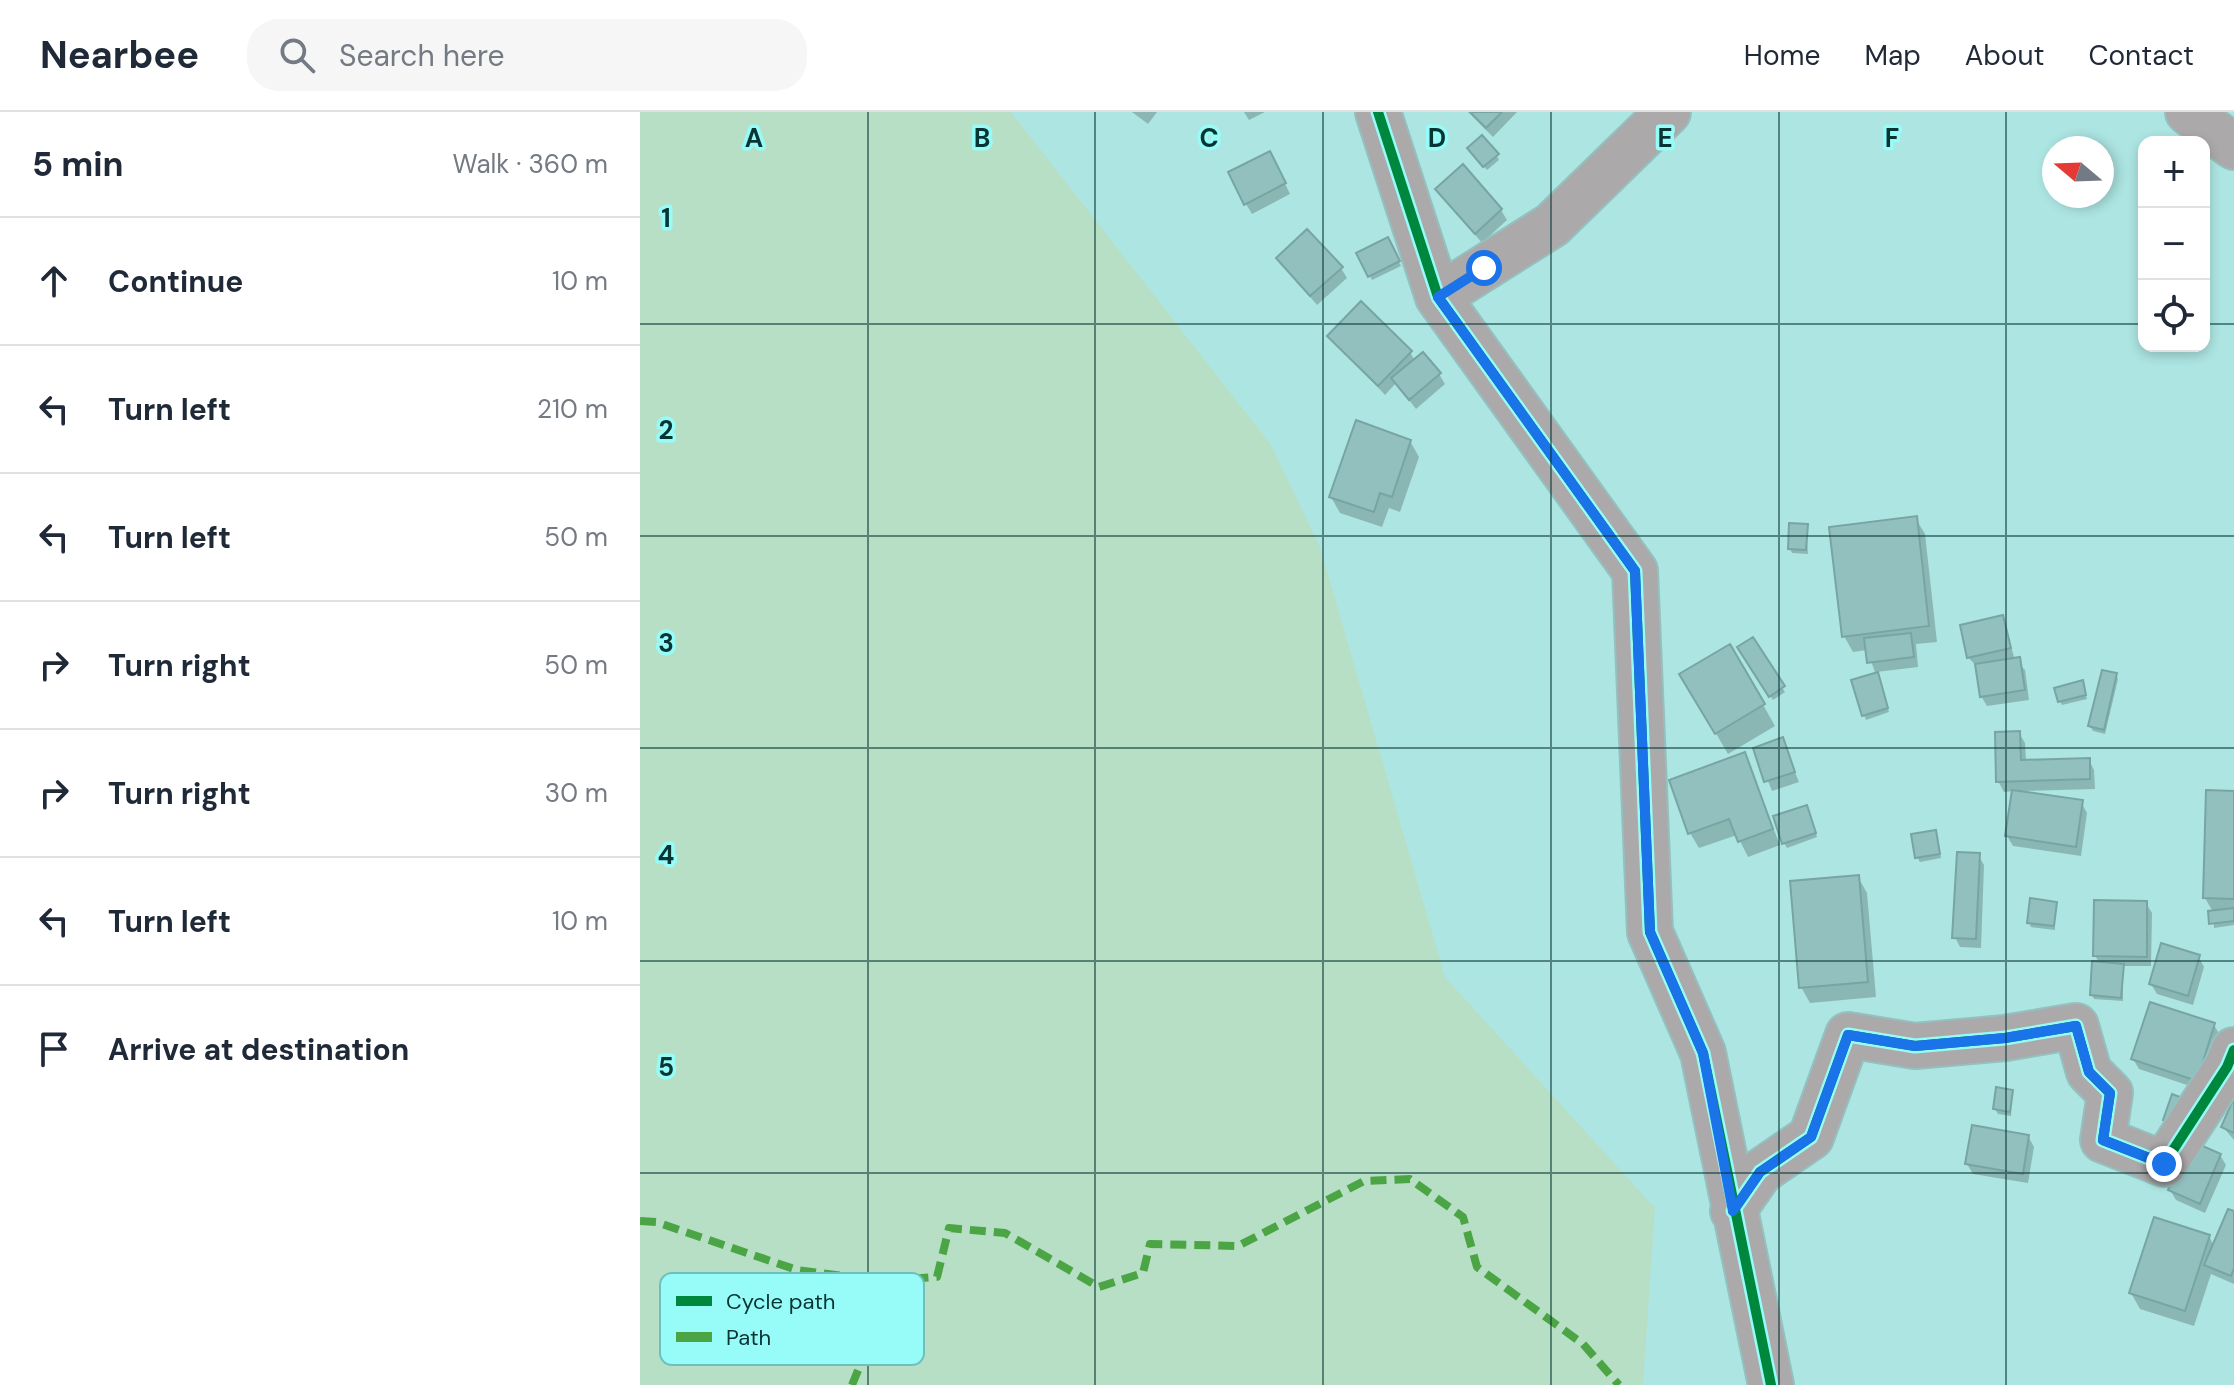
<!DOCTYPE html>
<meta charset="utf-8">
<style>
body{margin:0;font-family:"DM Sans",sans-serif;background:#f6f6f7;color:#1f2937}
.controls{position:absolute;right:24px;top:24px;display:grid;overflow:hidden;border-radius:16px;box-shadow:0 4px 12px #0003}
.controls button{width:72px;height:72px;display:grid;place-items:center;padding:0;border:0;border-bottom:2px solid #e0e1e3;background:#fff;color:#1f2937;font:40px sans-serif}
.compass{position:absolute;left:1402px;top:24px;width:72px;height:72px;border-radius:50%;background:#fff;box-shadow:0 4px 12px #0003;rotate:289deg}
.stop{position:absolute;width:24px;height:24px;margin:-18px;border:6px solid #1a73e8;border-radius:50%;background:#fff}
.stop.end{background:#1a73e8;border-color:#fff;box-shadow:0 2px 8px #0008}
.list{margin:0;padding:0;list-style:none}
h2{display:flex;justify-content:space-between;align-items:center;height:104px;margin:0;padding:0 32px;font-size:34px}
h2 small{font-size:26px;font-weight:400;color:#747a83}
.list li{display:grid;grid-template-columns:52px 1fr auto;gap:24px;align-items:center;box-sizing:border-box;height:128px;padding:0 32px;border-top:2px solid #e0e1e3}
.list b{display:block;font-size:30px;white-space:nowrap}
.list em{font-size:26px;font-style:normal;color:#747a83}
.icon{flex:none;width:44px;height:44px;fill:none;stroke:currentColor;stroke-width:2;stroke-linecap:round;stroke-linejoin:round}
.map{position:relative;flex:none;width:1594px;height:1273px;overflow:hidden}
header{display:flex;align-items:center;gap:48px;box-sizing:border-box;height:112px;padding:0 40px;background:#fff;border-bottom:2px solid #e0e1e3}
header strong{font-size:38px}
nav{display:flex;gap:44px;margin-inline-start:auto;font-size:28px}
.search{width:560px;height:72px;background:#f6f6f7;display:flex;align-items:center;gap:20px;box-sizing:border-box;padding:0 28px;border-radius:32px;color:#747a83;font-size:30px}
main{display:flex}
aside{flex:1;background:#fff}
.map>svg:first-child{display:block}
</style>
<header>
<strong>Nearbee</strong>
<div class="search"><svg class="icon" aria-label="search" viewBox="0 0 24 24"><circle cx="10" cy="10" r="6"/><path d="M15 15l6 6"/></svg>Search here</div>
<nav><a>Home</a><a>Map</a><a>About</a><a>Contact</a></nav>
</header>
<main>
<aside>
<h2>5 min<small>Walk · 360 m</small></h2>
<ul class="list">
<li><svg class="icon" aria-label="ahead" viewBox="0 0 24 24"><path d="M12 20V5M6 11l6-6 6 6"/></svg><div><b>Continue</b></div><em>10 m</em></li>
<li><svg class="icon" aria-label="left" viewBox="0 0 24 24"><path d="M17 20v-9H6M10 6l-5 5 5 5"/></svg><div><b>Turn left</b></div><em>210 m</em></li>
<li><svg class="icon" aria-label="left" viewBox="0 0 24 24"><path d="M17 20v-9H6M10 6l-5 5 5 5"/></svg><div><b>Turn left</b></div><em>50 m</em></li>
<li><svg class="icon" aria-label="right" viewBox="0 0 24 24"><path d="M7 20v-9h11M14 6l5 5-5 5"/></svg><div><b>Turn right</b></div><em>50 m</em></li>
<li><svg class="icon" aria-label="right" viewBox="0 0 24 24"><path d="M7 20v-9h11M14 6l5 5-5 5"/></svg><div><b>Turn right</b></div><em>30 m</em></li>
<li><svg class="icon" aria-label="left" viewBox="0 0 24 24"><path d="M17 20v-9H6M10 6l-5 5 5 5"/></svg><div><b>Turn left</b></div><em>10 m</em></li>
<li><svg class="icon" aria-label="arrive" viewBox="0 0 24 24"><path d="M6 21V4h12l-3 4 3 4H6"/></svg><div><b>Arrive at destination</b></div></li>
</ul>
</aside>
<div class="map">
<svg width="1594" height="1273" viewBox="0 0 1594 1273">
<rect width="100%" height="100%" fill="#ade5e2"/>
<path fill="#b7dfc6" d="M 0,0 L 371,0 L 631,333 L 680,435 L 805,865 L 1015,1096 L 1003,1273 L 0,1273 Z"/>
<path fill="#0003" d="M 492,0 L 517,0 L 508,12 Z
M 604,0 L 625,0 L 609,8 Z
M 828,0 L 877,0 L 853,25 Z
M 832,41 L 857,44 L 859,48 L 847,58 Z
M 635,51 L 650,82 L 612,102 L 606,92 Z
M 798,78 L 861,98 L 867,108 L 842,131 Z
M 747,127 L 761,154 L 732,168 L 719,142 Z
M 638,147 L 701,156 L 707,166 L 677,193 Z
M 690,224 L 770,240 L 775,249 L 799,262 L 805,272 L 776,297 L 756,271 L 745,283 Z
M 770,329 L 779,345 L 760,400 L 749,396 L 742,415 L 700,401 L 691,385 Z
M 1276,407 L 1285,422 L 1297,530 L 1276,532 L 1278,555 L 1236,560 L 1249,600 L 1226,608 L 1224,603 L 1236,563 L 1227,538 L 1213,540 L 1204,524 Z
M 1166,414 L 1168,442 L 1152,441 L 1150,437 Z
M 1362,505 L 1375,548 L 1385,558 L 1389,588 L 1347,594 L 1341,584 L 1337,555 L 1329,546 L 1322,514 Z
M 1112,528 L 1145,580 L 1133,588 L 1100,536 Z
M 1090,534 L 1135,614 L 1088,642 L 1042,563 Z
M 1476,563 L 1478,567 L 1465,622 L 1453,619 L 1450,614 Z
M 1442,571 L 1447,587 L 1422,593 L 1420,589 Z
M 1379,621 L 1385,631 L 1386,649 L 1449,648 L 1454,658 L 1455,677 L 1382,679 L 1441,690 L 1447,701 L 1441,744 L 1373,734 L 1367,724 L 1374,679 L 1364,680 L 1358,669 Z
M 1142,628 L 1159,670 L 1132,679 L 1115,637 Z
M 1104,642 L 1140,733 L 1108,745 L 1097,723 L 1059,736 L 1050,721 Z
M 1594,681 L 1594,813 L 1574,816 L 1573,800 L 1565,786 Z
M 1169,699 L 1177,725 L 1147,736 L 1144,731 Z
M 1295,720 L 1301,746 L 1280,750 L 1277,745 Z
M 1338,743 L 1344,753 L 1341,836 L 1320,835 L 1315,825 Z
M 1218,765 L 1227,781 L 1236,885 L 1170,891 L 1161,875 Z
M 1415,791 L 1415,818 L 1391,815 L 1389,810 Z
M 1506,791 L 1512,801 L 1511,854 L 1483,854 L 1483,889 L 1454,887 L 1452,883 L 1460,852 L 1455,844 Z
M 1558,844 L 1564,855 L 1553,893 L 1517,882 L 1511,872 Z
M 1574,913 L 1580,923 L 1562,978 L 1499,957 L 1493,947 Z
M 1372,980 L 1371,1004 L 1358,1002 L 1355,997 Z
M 1594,991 L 1594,1028 L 1583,1015 Z
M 1388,1024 L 1394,1035 L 1388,1071 L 1333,1062 L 1327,1052 Z
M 1580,1043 L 1586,1053 L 1565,1101 L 1536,1088 L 1530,1078 Z
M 1594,1101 L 1594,1172 L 1571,1162 L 1554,1214 L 1500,1197 L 1491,1181 L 1569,1124 L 1574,1134 Z"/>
<path fill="#91c0be" stroke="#77a5a3" stroke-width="2" d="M 830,0 L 862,0 L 846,16 Z
M 842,23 L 859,42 L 843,55 L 827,36 Z
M 630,39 L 646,71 L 604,93 L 588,60 Z
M 823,52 L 862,97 L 835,122 L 795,77 Z
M 667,117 L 703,155 L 670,184 L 636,146 Z
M 748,125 L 760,149 L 728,165 L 716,141 Z
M 721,189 L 772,239 L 738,274 L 687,224 Z
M 783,240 L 801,261 L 769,288 L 751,266 Z
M 716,308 L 771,328 L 752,385 L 740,381 L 734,400 L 689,385 Z
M 1277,404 L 1289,514 L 1202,525 L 1189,415 Z
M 1149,411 L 1168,412 L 1166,438 L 1148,437 Z
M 1363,503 L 1371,536 L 1327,546 L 1320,513 Z
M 1271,521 L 1274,545 L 1227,551 L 1224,526 Z
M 1113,525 L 1145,574 L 1129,585 L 1097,535 Z
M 1090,532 L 1125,592 L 1075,622 L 1039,562 Z
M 1380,545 L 1385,578 L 1340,585 L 1335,552 Z
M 1462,558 L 1477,561 L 1464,618 L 1448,614 Z
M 1238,560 L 1248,596 L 1222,604 L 1211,568 Z
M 1443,568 L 1446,583 L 1418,590 L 1414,576 Z
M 1380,619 L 1381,648 L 1450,646 L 1450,667 L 1356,670 L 1355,620 Z
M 1143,625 L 1155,660 L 1124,670 L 1113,636 Z
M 1105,640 L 1133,717 L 1098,730 L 1089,707 L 1048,722 L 1029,668 Z
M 1372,678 L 1443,688 L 1436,735 L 1365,724 Z
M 1566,678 L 1594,679 L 1594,787 L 1563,786 Z
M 1167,693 L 1176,721 L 1142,732 L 1133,704 Z
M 1296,718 L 1300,742 L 1275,746 L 1271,722 Z
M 1317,740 L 1340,741 L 1336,827 L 1312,826 Z
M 1219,763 L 1228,870 L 1159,876 L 1150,769 Z
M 1390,786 L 1417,790 L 1414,814 L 1387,811 Z
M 1454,788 L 1507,789 L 1507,845 L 1453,844 Z
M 1594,796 L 1594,809 L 1569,812 L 1568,799 Z
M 1521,831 L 1560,843 L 1548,884 L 1509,872 Z
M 1452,849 L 1484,852 L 1481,886 L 1450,883 Z
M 1510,890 L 1575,911 L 1557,969 L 1491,947 Z
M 1356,975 L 1373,978 L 1370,1000 L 1353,997 Z
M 1532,982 L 1551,989 L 1542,1014 L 1523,1008 Z
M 1594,986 L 1594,1021 L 1581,1015 Z
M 1332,1013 L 1389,1023 L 1383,1062 L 1325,1052 Z
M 1549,1028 L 1581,1042 L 1560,1092 L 1528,1078 Z
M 1588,1097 L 1594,1099 L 1594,1156 L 1591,1164 L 1564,1153 Z
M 1514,1105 L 1570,1123 L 1545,1199 L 1489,1181 Z"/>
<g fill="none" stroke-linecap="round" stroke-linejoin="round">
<g stroke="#93c1bf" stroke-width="48">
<path id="minor" d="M 738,0 L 798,185 L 995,459 L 1010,820 L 1063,941 L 1131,1273
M 1548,0 L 1594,35
M 798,185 L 912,113 L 1028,0
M 1093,1099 L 1120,1060 L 1171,1025 L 1208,923 L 1275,934 L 1365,926 L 1436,914 L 1449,960 L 1470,981 L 1463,1028 L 1524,1052 L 1587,955 L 1594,938"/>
</g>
<use href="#minor" stroke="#aca9aa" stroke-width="44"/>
<path stroke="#4ca544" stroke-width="8" stroke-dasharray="16 8" stroke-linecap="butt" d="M 0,1109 L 16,1110 L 157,1158 L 241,1169
M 212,1273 L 221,1251 L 217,1210 L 241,1169 L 297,1165 L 309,1116 L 365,1121 L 459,1175 L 503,1161 L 510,1132 L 598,1134 L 724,1069 L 770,1067 L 823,1105 L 837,1155 L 943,1232 L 979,1273"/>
<g stroke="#97fbf8" stroke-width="15">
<path id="cycleway" d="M 738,0 L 798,185 L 995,459 L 1010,820 L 1063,941 L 1131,1273
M 1093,1099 L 1120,1060 L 1171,1025 L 1208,923 L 1275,934 L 1365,926 L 1436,914 L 1449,960 L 1470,981 L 1463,1028 L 1524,1052 L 1587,955 L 1594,938"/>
</g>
<use href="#cycleway" stroke="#00873e" stroke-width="10"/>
</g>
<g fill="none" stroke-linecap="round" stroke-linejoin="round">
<path stroke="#1a73e8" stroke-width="10" d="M 844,156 L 798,185 L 995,459 L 1010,820 L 1063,941 L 1093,1099 L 1120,1060 L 1171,1025 L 1208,923 L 1275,934 L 1365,926 L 1436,914 L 1449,960 L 1470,981 L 1463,1028 L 1524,1052"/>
</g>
<path fill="none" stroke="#073534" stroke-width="2" stroke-opacity="0.55" d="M 228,0 L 228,1273M 455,0 L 455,1273M 683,0 L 683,1273M 911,0 L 911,1273M 1139,0 L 1139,1273M 1366,0 L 1366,1273M 0,212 L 1504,212M 1564,212 L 1594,212M 0,424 L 1594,424M 0,636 L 1594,636M 0,849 L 1594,849M 0,1061 L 1594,1061"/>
<rect x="20" y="1161" width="264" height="92" rx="12" fill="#97fbf8" stroke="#6cc0bd" stroke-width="2"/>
<rect x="36" y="1184" width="36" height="10" fill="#00873e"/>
<rect x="36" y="1220" width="36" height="10" fill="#4ca544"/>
<g font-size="22" fill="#073534">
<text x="86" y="1197">Cycle path</text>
<text x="86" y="1233">Path</text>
</g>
<g font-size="26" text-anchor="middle" font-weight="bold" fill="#073534" stroke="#97fbf8" stroke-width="7" stroke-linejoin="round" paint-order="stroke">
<text x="114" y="35">A</text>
<text x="342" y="35">B</text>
<text x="569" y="35">C</text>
<text x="797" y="35">D</text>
<text x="1025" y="35">E</text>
<text x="1252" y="35">F</text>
<text x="26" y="115">1</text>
<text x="26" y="327">2</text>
<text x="26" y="540">3</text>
<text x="26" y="752">4</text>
<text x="26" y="964">5</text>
</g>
</svg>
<div class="controls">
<button>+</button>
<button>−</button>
<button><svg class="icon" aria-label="locate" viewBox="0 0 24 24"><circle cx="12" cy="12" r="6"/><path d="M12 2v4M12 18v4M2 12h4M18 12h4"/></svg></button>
</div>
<svg class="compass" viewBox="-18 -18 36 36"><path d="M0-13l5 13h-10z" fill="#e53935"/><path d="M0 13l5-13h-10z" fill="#747a83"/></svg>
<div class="stop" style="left:844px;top:156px"></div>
<div class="stop end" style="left:1524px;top:1052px"></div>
</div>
</main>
